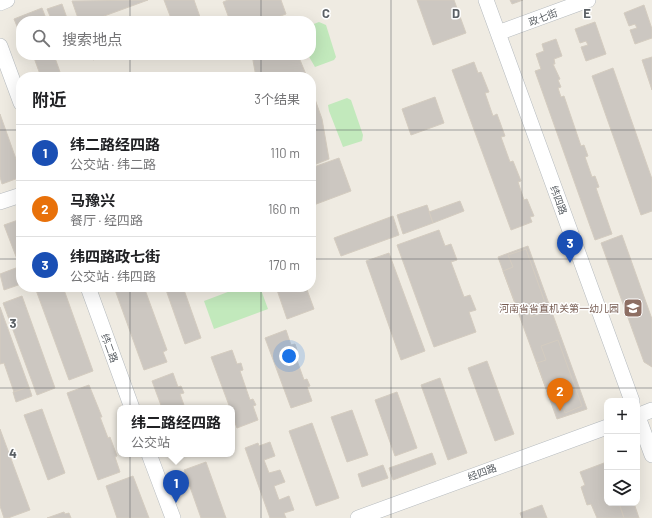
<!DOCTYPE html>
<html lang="zh">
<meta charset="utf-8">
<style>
body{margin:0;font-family:Barlow,"Noto Sans SC",sans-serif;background:#f2f2f2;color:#202124}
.controls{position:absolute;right:12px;bottom:12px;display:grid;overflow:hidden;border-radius:8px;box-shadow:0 4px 16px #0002}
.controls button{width:36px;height:36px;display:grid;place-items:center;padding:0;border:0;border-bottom:1px solid #e0e0e0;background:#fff;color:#202124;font:20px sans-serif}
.you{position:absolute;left:289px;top:356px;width:14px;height:14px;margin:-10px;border:3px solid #fff;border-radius:50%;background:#1a73e8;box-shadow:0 0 0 6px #1a73e833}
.badge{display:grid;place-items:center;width:26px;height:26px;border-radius:50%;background:#2563eb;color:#fff;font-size:13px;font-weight:700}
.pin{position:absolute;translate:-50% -33px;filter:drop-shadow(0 1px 2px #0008)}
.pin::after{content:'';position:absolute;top:21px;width:14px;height:12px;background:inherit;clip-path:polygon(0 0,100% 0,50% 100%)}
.popup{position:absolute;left:117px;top:405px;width:118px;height:52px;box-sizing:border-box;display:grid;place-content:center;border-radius:8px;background:#fff;filter:drop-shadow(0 1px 3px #0005);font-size:13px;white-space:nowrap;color:#757577}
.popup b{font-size:15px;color:#202124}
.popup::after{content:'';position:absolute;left:50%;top:100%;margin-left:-8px;border:8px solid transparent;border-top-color:#fff}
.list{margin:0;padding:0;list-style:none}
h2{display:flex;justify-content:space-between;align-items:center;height:52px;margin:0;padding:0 16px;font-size:17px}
h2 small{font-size:13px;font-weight:400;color:#757577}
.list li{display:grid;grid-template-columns:26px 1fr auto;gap:12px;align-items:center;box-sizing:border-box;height:56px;padding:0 16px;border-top:1px solid #e0e0e0}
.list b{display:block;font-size:15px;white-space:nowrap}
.list p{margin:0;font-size:13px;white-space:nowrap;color:#757577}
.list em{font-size:13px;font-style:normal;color:#757577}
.icon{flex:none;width:22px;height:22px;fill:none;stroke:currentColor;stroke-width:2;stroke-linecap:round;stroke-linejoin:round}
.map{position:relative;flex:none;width:652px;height:518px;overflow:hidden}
.search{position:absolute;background:#fff;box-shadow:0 4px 16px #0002;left:16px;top:16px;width:300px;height:44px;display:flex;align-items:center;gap:10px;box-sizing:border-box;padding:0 14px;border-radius:16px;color:#757577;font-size:15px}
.panel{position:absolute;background:#fff;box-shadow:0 4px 16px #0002;left:16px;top:72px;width:300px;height:220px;border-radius:16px}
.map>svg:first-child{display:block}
</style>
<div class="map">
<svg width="652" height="518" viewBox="0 0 652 518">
<rect width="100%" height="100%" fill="#efebe2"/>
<path fill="#c2e9bc" d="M 319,22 L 326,25 L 336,57 L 334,60 L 315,67 L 308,55 L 311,55 L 311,25 Z
M 347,98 L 351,100 L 363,135 L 362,141 L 343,147 L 329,111 L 328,105 Z
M 241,287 L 260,287 L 268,309 L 214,329 L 204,301 Z"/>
<path fill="#ccc7c1" stroke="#d4ccc0" d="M 148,0 L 96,19 L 96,21 L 79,21 L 72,1 Z
M 164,0 L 194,0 L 200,17 L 190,21 L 172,21 Z
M 228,0 L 281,0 L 286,14 L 267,21 L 230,21 L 223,2 Z
M 417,0 L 454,0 L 466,33 L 433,45 Z
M 510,0 L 523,0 L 512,4 Z
M 62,4 L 68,21 L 52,21 L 47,9 Z
M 644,5 L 652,29 L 652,38 L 635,44 L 630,30 L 637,28 L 635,24 L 629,26 L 624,13 Z
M 42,8 L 47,21 L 21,21 L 21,36 L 14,19 Z
M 595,22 L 606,54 L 586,61 L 581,47 L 588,45 L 586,41 L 580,43 L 575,29 Z
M 556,39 L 562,56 L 554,59 L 555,64 L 553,64 L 560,79 L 558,80 L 561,87 L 558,88 L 561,97 L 564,96 L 581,146 L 584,145 L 588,156 L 585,157 L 592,177 L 595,176 L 599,187 L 596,188 L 612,234 L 595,240 L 535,71 L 541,69 L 536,54 L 544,51 L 542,44 Z
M 33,55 L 54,55 L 60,72 L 47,77 L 41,77 Z
M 92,55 L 107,55 L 93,60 Z
M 252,55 L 298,55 L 307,77 L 256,77 Z
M 652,57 L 652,90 L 642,60 Z
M 474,62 L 478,73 L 481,72 L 489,92 L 485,93 L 493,116 L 497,114 L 505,136 L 501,137 L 510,162 L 513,161 L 521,181 L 518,182 L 524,200 L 527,199 L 534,216 L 530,217 L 532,222 L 511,230 L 452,70 Z
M 613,68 L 652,179 L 652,211 L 641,215 L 592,76 Z
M 311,88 L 322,119 L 329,159 L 311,166 Z
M 435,97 L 444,123 L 411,135 L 402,109 Z
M 0,114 L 21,173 L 21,177 L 2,184 L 0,177 Z
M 339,158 L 351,191 L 311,206 L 311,168 Z
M 460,201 L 464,211 L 433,223 L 429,212 Z
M 427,205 L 433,223 L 403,234 L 397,215 Z
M 393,216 L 399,235 L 341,256 L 334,238 Z
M 21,219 L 21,266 L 20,267 L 4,225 Z
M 439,230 L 445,246 L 451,244 L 457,260 L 451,262 L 464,297 L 470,295 L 476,310 L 469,312 L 476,332 L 434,347 L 397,245 Z
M 622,235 L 652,319 L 652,367 L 644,362 L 601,243 Z
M 528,246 L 587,409 L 557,419 L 498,257 Z
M 526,249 L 548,311 L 531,317 L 526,304 L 517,308 L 503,271 L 513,267 L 508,255 Z
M 389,253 L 425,351 L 401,360 L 366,261 Z
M 21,266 L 21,284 L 4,290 L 0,274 Z
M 43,287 L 63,287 L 93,371 L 69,380 L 36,290 Z
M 114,287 L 144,287 L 167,350 L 163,352 L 167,362 L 144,370 Z
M 165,287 L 183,287 L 201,338 L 185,344 Z
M 276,287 L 306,287 L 314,309 L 287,319 Z
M 22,296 L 55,388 L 37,395 L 3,303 Z
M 0,307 L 29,387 L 14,392 L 4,363 L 0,364 Z
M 286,330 L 291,345 L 295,344 L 297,350 L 294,352 L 304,380 L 307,379 L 310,386 L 307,387 L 312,401 L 291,408 L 265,338 Z
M 558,340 L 582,406 L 565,413 L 559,396 L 550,400 L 537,363 L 546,360 L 541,346 Z
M 232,350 L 237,364 L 241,363 L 243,370 L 240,371 L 250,400 L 253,399 L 256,405 L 253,406 L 258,420 L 237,428 L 232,415 L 232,408 L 230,408 L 211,357 Z
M 487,361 L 514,434 L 495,441 L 468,368 Z
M 173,373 L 178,387 L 181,386 L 184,393 L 180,394 L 185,408 L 162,408 L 152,381 Z
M 440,378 L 467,453 L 448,460 L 421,385 Z
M 89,385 L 102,417 L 100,417 L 108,438 L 110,437 L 117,456 L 115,457 L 120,472 L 98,480 L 67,393 Z
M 29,387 L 32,396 L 16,402 L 13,392 Z
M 397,392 L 417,448 L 395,456 L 375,400 Z
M 42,409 L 65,473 L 48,480 L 24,415 Z
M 352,410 L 368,455 L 347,462 L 331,417 Z
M 312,423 L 339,498 L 316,506 L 289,431 Z
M 0,429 L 30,510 L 8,518 L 4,518 L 0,506 Z
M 270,442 L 275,456 L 264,460 L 269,473 L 280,470 L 285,482 L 274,486 L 279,500 L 289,496 L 294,510 L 284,513 L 286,518 L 270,518 L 245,448 L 258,443 L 259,446 Z
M 432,453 L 436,464 L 393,480 L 389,468 Z
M 206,462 L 226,518 L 201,518 L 184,470 Z
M 604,463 L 607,471 L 607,503 L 619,503 L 624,518 L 597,518 L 591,504 L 587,505 L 581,487 L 585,485 L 580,472 Z
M 383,465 L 388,478 L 362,487 L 358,474 Z
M 133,476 L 149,518 L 117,518 L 106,486 Z
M 619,503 L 634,503 L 639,518 L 624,518 Z
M 542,505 L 547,518 L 522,518 L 520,513 Z
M 64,512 L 65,514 L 69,513 L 71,518 L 47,518 Z"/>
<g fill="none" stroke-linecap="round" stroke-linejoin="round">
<g stroke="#b5babe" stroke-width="16">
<path id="minor" d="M 486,0 L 632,401
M 0,3 L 7,0
M 498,33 L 588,0
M 0,46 L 21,103
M 0,202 L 21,195
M 88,287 L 132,408
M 637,414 L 652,455
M 637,416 L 652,410
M 149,454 L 173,518
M 358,518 L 607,427"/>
</g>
<use href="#minor" stroke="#fff" stroke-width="15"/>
</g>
<path fill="none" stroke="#5b6065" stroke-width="1" stroke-opacity="0.55" d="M 130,0 L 130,21M 261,0 L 261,21M 391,0 L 391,518M 522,0 L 522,518M 130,55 L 130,77M 261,55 L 261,77M 0,130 L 21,130M 311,130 L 652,130M 0,259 L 21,259M 311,259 L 652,259M 130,287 L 130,518M 261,287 L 261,518M 0,388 L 652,388"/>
<defs>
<g id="school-square" transform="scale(1)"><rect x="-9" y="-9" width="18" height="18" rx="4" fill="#8d6e63" stroke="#fff"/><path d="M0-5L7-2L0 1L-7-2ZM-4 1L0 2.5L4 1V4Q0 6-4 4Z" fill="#fff"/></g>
</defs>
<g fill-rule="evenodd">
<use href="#school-square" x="633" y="308"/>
</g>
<g text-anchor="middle" stroke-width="3" stroke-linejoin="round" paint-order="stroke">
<g font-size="10" fill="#5b6065" stroke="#fff">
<text transform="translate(543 17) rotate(-20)" y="4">政七街</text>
<text transform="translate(559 200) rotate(70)" y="4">纬四路</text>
<text transform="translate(110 348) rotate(70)" y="4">纬二路</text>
<text transform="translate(482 472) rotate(-20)" y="4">经四路</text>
</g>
<g font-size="10" fill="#785e54" stroke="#fff" text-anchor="end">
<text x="619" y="312">河南省省直机关第一幼儿园</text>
</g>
</g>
<g font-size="13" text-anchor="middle" font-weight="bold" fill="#5b6065" stroke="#fff" stroke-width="3" stroke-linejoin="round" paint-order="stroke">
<text x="326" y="18">C</text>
<text x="456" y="18">D</text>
<text x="587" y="18">E</text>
<text x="13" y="328">3</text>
<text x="13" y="458">4</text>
</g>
</svg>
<div class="controls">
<button>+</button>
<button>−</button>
<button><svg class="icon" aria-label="layers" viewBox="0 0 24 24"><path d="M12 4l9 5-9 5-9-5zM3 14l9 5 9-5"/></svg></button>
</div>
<div class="you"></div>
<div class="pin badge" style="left:176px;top:503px;background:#1a4fb4">1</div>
<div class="popup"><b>纬二路经四路</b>公交站</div>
<div class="pin badge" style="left:560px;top:411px;background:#e8710a">2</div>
<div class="pin badge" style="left:570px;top:263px;background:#1a4fb4">3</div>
<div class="search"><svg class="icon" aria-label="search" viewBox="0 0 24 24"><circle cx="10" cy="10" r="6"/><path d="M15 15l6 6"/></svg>搜索地点</div>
<section class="panel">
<h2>附近<small>3个结果</small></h2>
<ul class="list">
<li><span class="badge" style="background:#1a4fb4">1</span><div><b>纬二路经四路</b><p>公交站 · 纬二路</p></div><em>110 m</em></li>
<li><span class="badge" style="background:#e8710a">2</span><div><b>马豫兴</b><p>餐厅 · 经四路</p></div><em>160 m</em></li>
<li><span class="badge" style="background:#1a4fb4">3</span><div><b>纬四路政七街</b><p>公交站 · 纬四路</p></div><em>170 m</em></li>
</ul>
</section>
</div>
